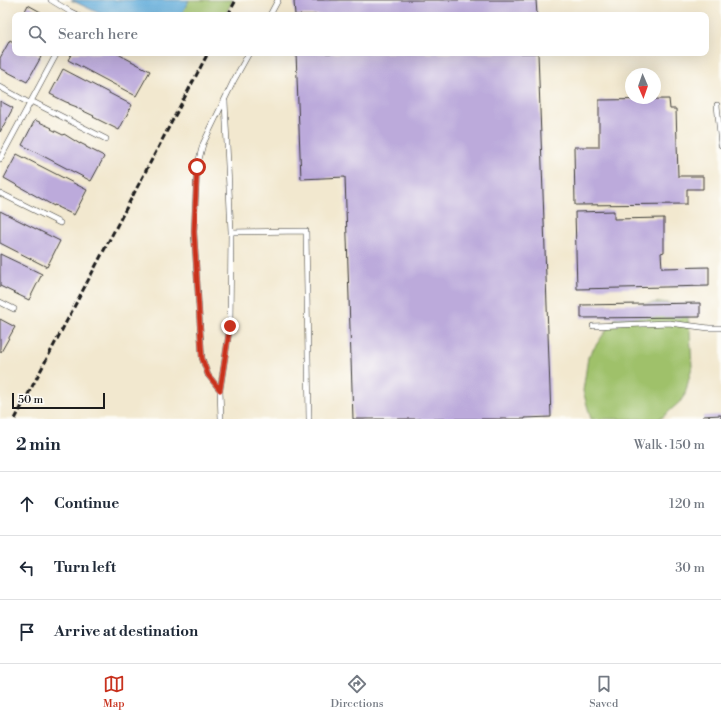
<!DOCTYPE html>
<meta charset="utf-8">
<style>
body{margin:0;font-family:"Libre Bodoni",serif;background:#f2f2f3;color:#1f2937}
.compass{position:absolute;left:625px;top:68px;width:36px;height:36px;border-radius:50%;background:#fff;box-shadow:0 4px 16px #0002;rotate:178deg}
.scale{position:absolute;left:12px;bottom:10px;width:93px;box-sizing:border-box;padding-left:4px;border:2px solid #1c1c1c;border-top:0;font-size:11px;line-height:14px;white-space:nowrap;color:#1c1c1c;-webkit-text-stroke:3px #fdfcf7;paint-order:stroke}
.stop{position:absolute;width:12px;height:12px;margin:-9px;border:3px solid #c8321e;border-radius:50%;background:#fff}
.stop.end{background:#c8321e;border-color:#fff;box-shadow:0 1px 4px #0008}
.list{margin:0;padding:0;list-style:none}
h2{display:flex;justify-content:space-between;align-items:center;height:52px;margin:0;padding:0 16px;font-size:17px}
h2 small{font-size:13px;font-weight:400;color:#747a83}
.list li{display:grid;grid-template-columns:26px 1fr auto;gap:12px;align-items:center;box-sizing:border-box;height:64px;padding:0 16px;border-top:1px solid #e0e1e3}
.list b{display:block;font-size:15px;white-space:nowrap}
.list em{font-size:13px;font-style:normal;color:#747a83}
.icon{flex:none;width:22px;height:22px;fill:none;stroke:currentColor;stroke-width:2;stroke-linecap:round;stroke-linejoin:round}
.map{position:relative;flex:none;width:721px;height:419px;overflow:hidden}
.search{position:absolute;background:#fff;box-shadow:0 4px 16px #0002;left:12px;right:12px;top:12px;height:44px;display:flex;align-items:center;gap:10px;box-sizing:border-box;padding:0 14px;border-radius:8px;color:#747a83;font-size:15px}
.sheet{height:244px;background:#fff}
nav{display:flex;justify-content:space-around;align-items:center;box-sizing:border-box;height:56px;border-top:1px solid #e0e1e3;background:#fff;font-size:11px;color:#747a83}
nav a{display:grid;justify-items:center;gap:2px}
nav .on{color:#c8321e}
.map>svg:first-child{display:block}
</style>
<div class="map">
<svg width="721" height="419" viewBox="0 0 721 419">
<rect width="100%" height="100%" fill="#fdfcf7"/>
<filter id="ink" filterUnits="userSpaceOnUse"><feTurbulence type="fractalNoise" baseFrequency=".025" numOctaves="2"/><feDisplacementMap in="SourceGraphic" scale="8" xChannelSelector="R" yChannelSelector="G"/><feConvolveMatrix kernelMatrix="1 2 1 2 8 2 1 2 1" color-interpolation-filters="sRGB"/></filter>
<filter id="wash" filterUnits="userSpaceOnUse"><feTurbulence type="fractalNoise" baseFrequency=".012" numOctaves="4" result="noise"/><feDisplacementMap in="SourceGraphic" scale="16" xChannelSelector="R" yChannelSelector="G"/><feGaussianBlur stdDeviation="0.9" result="paint"/><feColorMatrix in="noise" values="0 0 0 0 0 0 0 0 0 0 0 0 0 0 0 0 0 1.4 0 .05"/><feComposite in="paint" operator="in"/></filter>
<g filter="url(#wash)">
<rect width="100%" height="100%" fill="#f2e8cf"/>
<path fill="#9fc16b" stroke="#5e6e44" d="M 189,0 L 233,0 L 225,15 L 181,15 Z
M 661,302 L 686,306 L 690,331 L 692,367 L 684,398 L 663,417 L 657,419 L 591,419 L 583,391 L 588,357 L 605,332 L 626,306 Z"/>
<path fill="#64aedc" stroke="#40657c" d="M 71,0 L 189,0 L 181,15 L 103,15 Z"/>
<g id="blocks">
<path fill="#bcaadb" d="M 296,0 L 536,0 L 537,15 L 295,15 L 294,2 Z
M 28,5 L 46,15 L 23,15 Z
M 10,40 L 15,43 L 15,53 L 34,53 L 41,57 L 27,82 L 0,68 L 0,58 Z
M 72,53 L 116,53 L 150,71 L 136,96 L 68,60 Z
M 296,53 L 538,53 L 551,417 L 525,418 L 525,419 L 353,419 L 345,177 L 301,179 Z
M 63,69 L 132,105 L 119,130 L 93,117 L 94,116 L 77,108 L 77,107 L 69,104 L 69,103 L 66,102 L 50,94 Z
M 669,99 L 670,109 L 676,109 L 678,176 L 703,176 L 703,189 L 687,189 L 687,204 L 575,205 L 574,147 L 599,147 L 599,100 Z
M 0,101 L 13,108 L 0,132 Z
M 35,120 L 52,128 L 51,129 L 63,135 L 64,134 L 80,144 L 80,143 L 86,146 L 86,147 L 102,155 L 104,157 L 91,181 L 22,145 Z
M 17,154 L 87,190 L 74,215 L 57,207 L 57,206 L 54,205 L 54,206 L 4,178 Z
M 0,211 L 60,241 L 47,267 L 0,243 Z
M 614,211 L 614,219 L 664,218 L 664,252 L 661,253 L 662,268 L 709,267 L 709,286 L 577,289 L 575,212 Z
M 0,254 L 42,274 L 29,300 L 0,286 Z
M 700,303 L 700,317 L 581,318 L 581,305 Z
M 0,319 L 15,327 L 1,352 L 0,352 Z
M 721,415 L 721,419 L 703,419 L 703,416 Z"/>
</g>
</g>
<g filter="url(#ink)">
<use href="#blocks" fill-opacity="0" stroke="#3c3b37" stroke-width="1"/>
<g fill="none" stroke-linecap="round" stroke-linejoin="round">
<g stroke="#3c3b37" stroke-width="6">
<path id="service" d="M 51,0 L 69,11 L 77,15
M 270,15 L 278,0
M 0,87 L 29,103
M 31,101 L 106,139
M 717,105 L 721,145
M 0,159 L 57,53
M 0,193 L 60,223
M 231,232 L 306,231 L 309,419
M 0,302 L 14,309
M 593,326 L 669,323 L 709,328 L 721,328
M 220,390 L 208,375 L 202,358 L 194,232 L 197,167 L 203,144 L 234,80 L 249,53
M 221,419 L 220,390 L 230,326 L 231,232 L 225,101"/>
</g>
<use href="#service" stroke="#fff" stroke-width="5"/>
<path stroke="#1c1c1c" stroke-width="3" stroke-dasharray="6 3" stroke-linecap="butt" d="M 228,15 L 236,0
M 15,419 L 208,53"/>
</g>
</g>
<g fill="none" stroke-linecap="round" stroke-linejoin="round" filter="url(#ink)">
<path stroke="#c8321e" stroke-width="5" d="M 197,167 L 194,232 L 202,358 L 208,375 L 220,390 L 230,326"/>
</g>
</svg>
<svg class="compass" viewBox="-18 -18 36 36"><path d="M0-13l5 13h-10z" fill="#e53935"/><path d="M0 13l5-13h-10z" fill="#747a83"/></svg>
<div class="scale">50 m</div>
<div class="stop" style="left:197px;top:167px"></div>
<div class="stop end" style="left:230px;top:326px"></div>
<div class="search"><svg class="icon" aria-label="search" viewBox="0 0 24 24"><circle cx="10" cy="10" r="6"/><path d="M15 15l6 6"/></svg>Search here</div>
</div>
<section class="sheet">
<h2>2 min<small>Walk · 150 m</small></h2>
<ul class="list">
<li><svg class="icon" aria-label="ahead" viewBox="0 0 24 24"><path d="M12 20V5M6 11l6-6 6 6"/></svg><div><b>Continue</b></div><em>120 m</em></li>
<li><svg class="icon" aria-label="left" viewBox="0 0 24 24"><path d="M17 20v-9H6M10 6l-5 5 5 5"/></svg><div><b>Turn left</b></div><em>30 m</em></li>
<li><svg class="icon" aria-label="arrive" viewBox="0 0 24 24"><path d="M6 21V4h12l-3 4 3 4H6"/></svg><div><b>Arrive at destination</b></div></li>
</ul>
</section>
<nav>
<a class="on"><svg class="icon" aria-label="map" viewBox="0 0 24 24"><path d="M3 6l6-2 6 2 6-2v14l-6 2-6-2-6 2zM9 4v14M15 6v14"/></svg>Map</a>
<a><svg class="icon" aria-label="directions" viewBox="0 0 24 24"><path d="M12 3l9 9-9 9-9-9zM9 14v-3h6M13 9l2 2-2 2"/></svg>Directions</a>
<a><svg class="icon" aria-label="saved" viewBox="0 0 24 24"><path d="M7 4h10v16l-5-4-5 4z"/></svg>Saved</a>
</nav>
